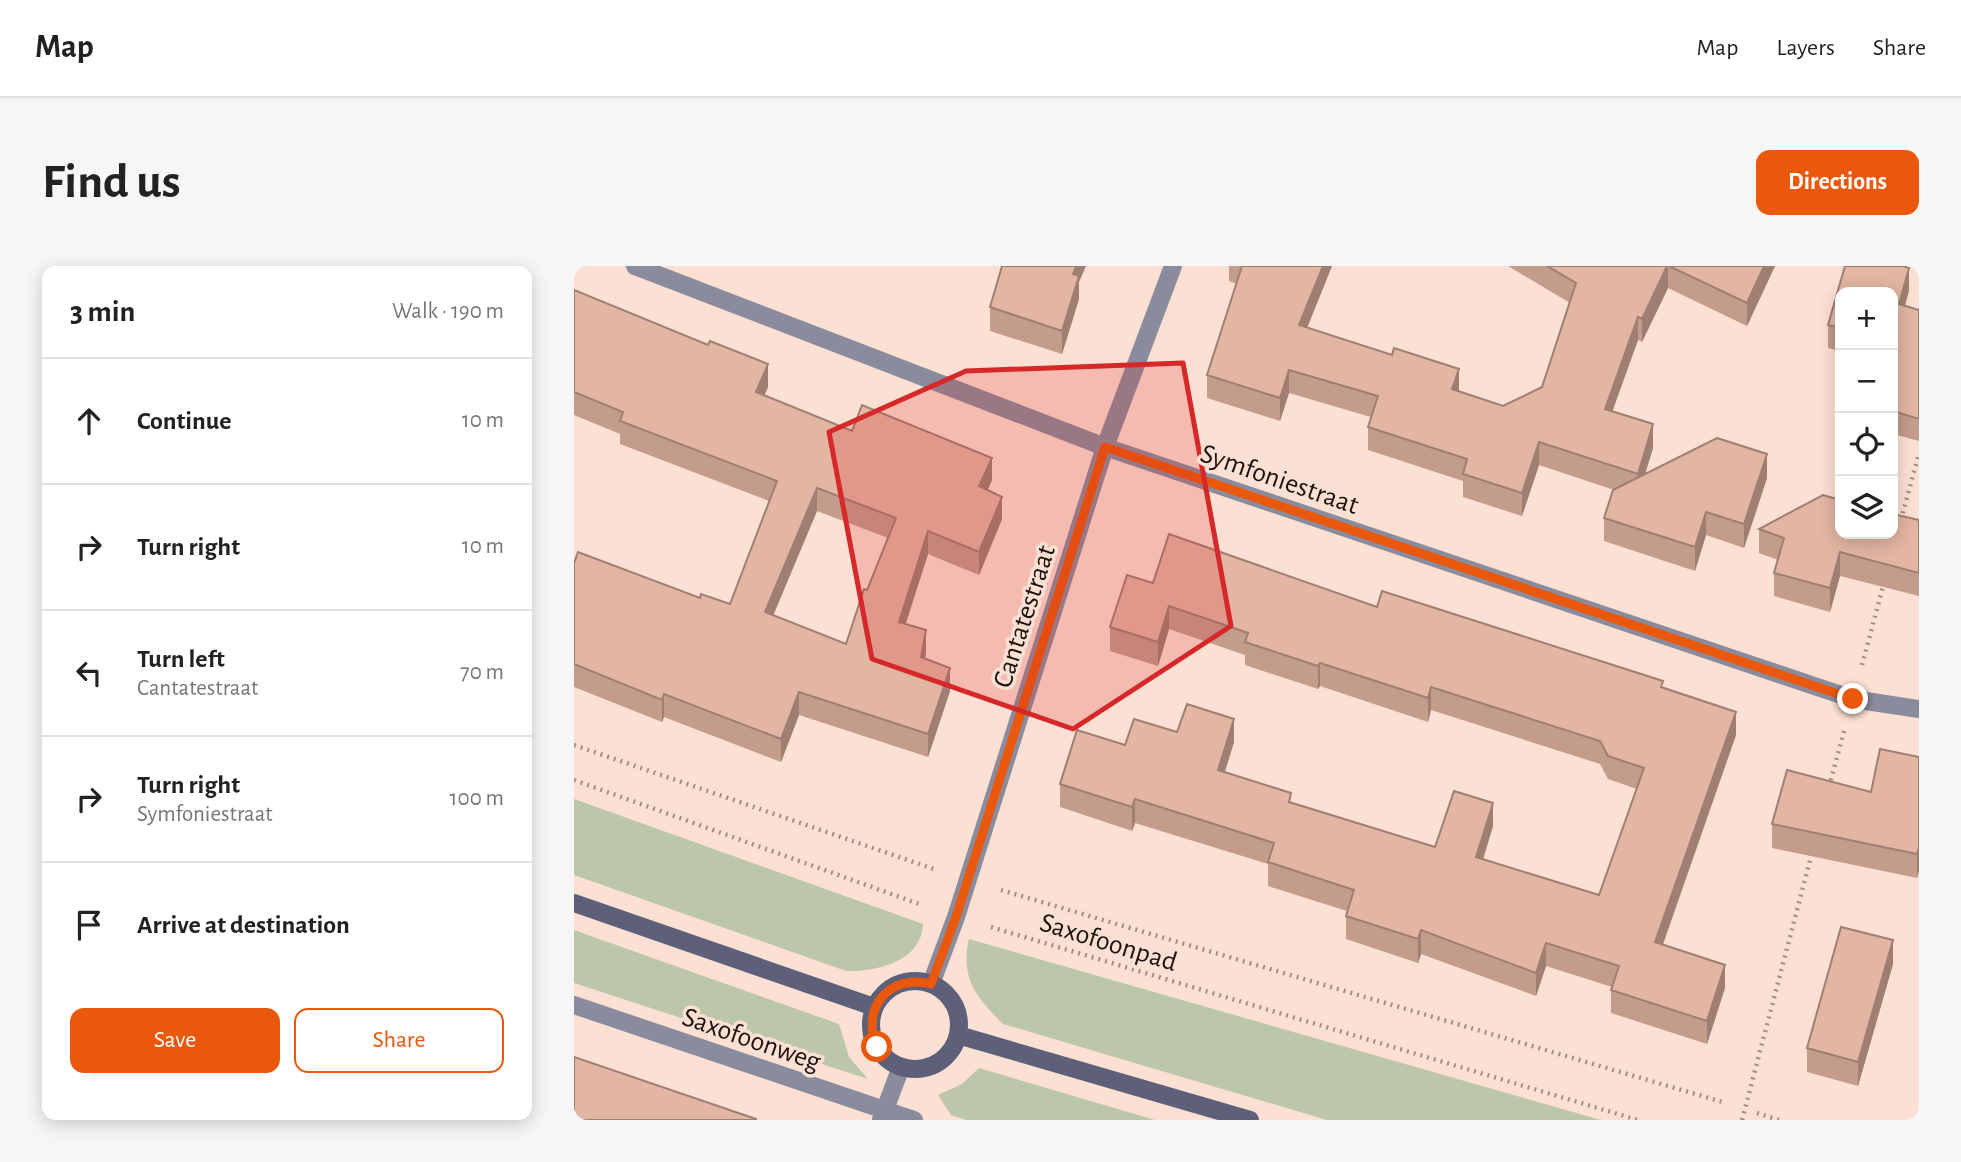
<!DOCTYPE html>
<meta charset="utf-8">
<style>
body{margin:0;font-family:"Alegreya Sans",sans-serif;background:#f6f6f6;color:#222}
.controls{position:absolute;right:21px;top:21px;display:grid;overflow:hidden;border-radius:14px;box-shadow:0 4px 18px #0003}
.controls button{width:63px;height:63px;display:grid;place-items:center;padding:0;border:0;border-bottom:2px solid #e0e0e0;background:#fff;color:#222;font:35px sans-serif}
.stop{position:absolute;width:21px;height:21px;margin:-16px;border:5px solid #ea580c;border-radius:50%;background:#fff}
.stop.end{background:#ea580c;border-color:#fff;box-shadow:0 2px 7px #0008}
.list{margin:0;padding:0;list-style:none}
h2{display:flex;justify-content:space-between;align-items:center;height:91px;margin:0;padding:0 28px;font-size:30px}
h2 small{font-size:23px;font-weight:400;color:#767676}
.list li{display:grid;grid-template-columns:46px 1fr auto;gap:21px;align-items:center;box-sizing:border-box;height:126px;padding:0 28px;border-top:2px solid #e0e0e0}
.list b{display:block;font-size:26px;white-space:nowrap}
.list p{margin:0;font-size:23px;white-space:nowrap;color:#767676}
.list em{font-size:23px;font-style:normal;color:#767676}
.actions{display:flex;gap:14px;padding:21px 28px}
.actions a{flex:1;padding:16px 0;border:2px solid #ea580c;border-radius:14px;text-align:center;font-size:24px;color:#ea580c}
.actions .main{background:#ea580c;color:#fff}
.icon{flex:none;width:38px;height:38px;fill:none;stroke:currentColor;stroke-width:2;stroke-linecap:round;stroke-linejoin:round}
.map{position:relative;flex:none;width:1345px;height:854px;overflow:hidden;border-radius:14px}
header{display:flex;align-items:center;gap:42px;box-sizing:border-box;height:98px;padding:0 35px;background:#fff;border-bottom:2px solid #e0e0e0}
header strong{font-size:33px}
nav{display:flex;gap:38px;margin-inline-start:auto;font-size:24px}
.intro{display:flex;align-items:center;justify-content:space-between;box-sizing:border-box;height:168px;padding:0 42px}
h1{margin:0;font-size:49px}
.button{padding:18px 32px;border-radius:14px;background:#ea580c;color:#fff;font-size:24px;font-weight:700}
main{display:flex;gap:42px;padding:0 42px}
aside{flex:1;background:#fff;border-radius:14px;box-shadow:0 4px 18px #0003}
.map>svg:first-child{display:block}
</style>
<header>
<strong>Map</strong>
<nav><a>Map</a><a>Layers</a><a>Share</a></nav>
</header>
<div class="intro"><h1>Find us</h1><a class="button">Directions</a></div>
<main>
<aside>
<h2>3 min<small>Walk · 190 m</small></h2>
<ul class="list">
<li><svg class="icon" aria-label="ahead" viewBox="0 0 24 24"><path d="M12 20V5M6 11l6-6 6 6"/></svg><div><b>Continue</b></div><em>10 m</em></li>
<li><svg class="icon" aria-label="right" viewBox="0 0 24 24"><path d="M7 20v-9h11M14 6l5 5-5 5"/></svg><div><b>Turn right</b></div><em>10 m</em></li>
<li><svg class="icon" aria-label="left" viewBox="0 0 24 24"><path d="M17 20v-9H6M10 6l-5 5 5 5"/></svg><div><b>Turn left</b><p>Cantatestraat</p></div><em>70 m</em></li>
<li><svg class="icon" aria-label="right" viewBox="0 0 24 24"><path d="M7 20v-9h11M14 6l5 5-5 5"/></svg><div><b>Turn right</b><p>Symfoniestraat</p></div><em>100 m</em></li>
<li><svg class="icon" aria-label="arrive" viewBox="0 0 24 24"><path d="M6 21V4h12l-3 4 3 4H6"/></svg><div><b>Arrive at destination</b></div></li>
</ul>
<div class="actions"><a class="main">Save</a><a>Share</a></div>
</aside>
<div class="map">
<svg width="1345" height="854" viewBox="0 0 1345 854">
<rect width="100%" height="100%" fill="#fde0d4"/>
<path fill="#bcc6a9" d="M 0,533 L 349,658 C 348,695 303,706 272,705 L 0,609 Z
M 0,664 L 265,758 L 275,791 L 294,813 L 0,717 Z
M 395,673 L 1027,854 L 753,854 L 429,758 C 402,731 386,712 395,673 Z
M 405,802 L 581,854 L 392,854 L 377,849 L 364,829 L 388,818 Z"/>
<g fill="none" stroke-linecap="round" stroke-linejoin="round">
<path stroke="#a48e84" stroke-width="4.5" stroke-dasharray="2 5" stroke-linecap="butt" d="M 1327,254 L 1345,187
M 1288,399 L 1310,317
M 0,479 L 360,603
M 0,514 L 348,639
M 1255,521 L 1270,465
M 427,624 L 1152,837
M 417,661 L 1064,854
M 1183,847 L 1205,854
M 1168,854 L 1238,587"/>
<path stroke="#8a8b9d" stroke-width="18" d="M 61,0 L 531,181 L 1279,433 L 1345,443
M 357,718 L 382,651 L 531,181 L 599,0
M 0,739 L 340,854
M 307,854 L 327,801"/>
<path stroke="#5e6079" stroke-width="18" d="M 0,637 L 300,741
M297 759a44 44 0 1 1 88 0a44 44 0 1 1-88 0Z
M 384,769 L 676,854"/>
</g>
<path fill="#c39c8c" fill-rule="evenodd" d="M 655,0 L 758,0 L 733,61 L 885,126 L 929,140 L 968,121 L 996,37 L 934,0 L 1201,0 L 1173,60 L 1094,22 L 1068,76 L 1064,74 L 1038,145 L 1079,182 L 1071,208 L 1193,212 L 1170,282 L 1132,269 L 1121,305 L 1030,275 L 1030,252 L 1040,224 L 965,199 L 948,250 L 889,231 L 889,215 L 794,184 L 794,161 L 797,151 L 715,127 L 706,155 L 633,132 L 633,109 L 663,18 L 655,15 Z
M 1271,0 L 1329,0 L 1335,2 L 1335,24 L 1331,40 L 1345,44 L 1345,175 L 1319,168 L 1319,26 L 1266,26 L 1266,85 L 1254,82 L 1254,59 Z
M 505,16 L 505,33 L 488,88 L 416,65 L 416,41 Z
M 0,24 L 194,121 L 190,130 L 278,165 L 418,214 L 414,224 L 428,253 L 405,309 L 354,288 L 331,358 L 352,387 L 351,392 L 376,425 L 354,491 L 225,449 L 207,496 L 90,451 L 88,456 L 0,421 L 0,297 L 126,332 L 156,338 L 195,235 L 46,178 L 46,168 L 0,149 ZM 243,245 L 314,272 L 272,378 L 199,349 Z
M 1345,254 L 1345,330 L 1266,310 L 1256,346 L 1200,330 L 1200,307 L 1204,294 L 1185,287 L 1185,263 Z
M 579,317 L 803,341 L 1089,421 L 1162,469 L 1089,679 L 1151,722 L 1133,778 L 1037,747 L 1037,724 L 1038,721 L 972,700 L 962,730 L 847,688 L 844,697 L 772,673 L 772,650 L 773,645 L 694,620 L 694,598 L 561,557 L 558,565 L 486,541 L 486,518 L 551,479 L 603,466 L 660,476 L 651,506 L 717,537 L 861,581 L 919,560 L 909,594 L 1025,629 L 1063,523 L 1034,513 L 1026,498 L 857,444 L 854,456 L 746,420 L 744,423 L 671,399 L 671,389 L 595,363 L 584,400 L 536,385 L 536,361 Z
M 1345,491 L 1343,612 L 1198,582 L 1198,558 L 1297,526 Z
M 1319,698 L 1284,820 L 1233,806 L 1233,782 Z"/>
<path fill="#9f7f72" d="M 502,0 L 512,0 L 505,16 L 505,33 L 488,88 L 488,65 L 499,8 Z
M 749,0 L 758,0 L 725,82 L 725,59 Z
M 1094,0 L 1094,22 L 1068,76 L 1068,53 Z
M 1190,0 L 1201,0 L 1173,60 L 1173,37 Z
M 1335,2 L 1335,24 L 1325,61 L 1325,38 Z
M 1064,51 L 1064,74 L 1031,166 L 1031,143 Z
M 194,98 L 194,121 L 182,149 L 182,126 Z
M 885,103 L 885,126 L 878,123 Z
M 715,104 L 715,127 L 706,155 L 706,132 Z
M 1079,158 L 1079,182 L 1064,231 L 1064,208 Z
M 965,176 L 965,199 L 948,250 L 948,227 Z
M 1193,188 L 1193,212 L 1170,282 L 1170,258 Z
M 418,192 L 418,214 L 405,243 L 405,220 Z
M 243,222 L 243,245 L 191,369 L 191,346 Z
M 428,231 L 428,253 L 405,309 L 405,286 Z
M 1132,246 L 1132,269 L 1121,305 L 1121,281 Z
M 354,265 L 354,288 L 325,379 L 325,356 Z
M 1266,286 L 1266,310 L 1256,346 L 1256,322 Z
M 595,340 L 595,363 L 584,400 L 584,376 Z
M 352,364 L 352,387 L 347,413 L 347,391 Z
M 746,397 L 746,420 L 744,423 L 744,400 Z
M 376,402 L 376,425 L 354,491 L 354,468 Z
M 857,421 L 857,444 L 854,456 L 854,432 Z
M 225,426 L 225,449 L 207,496 L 207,473 Z
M 90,428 L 90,451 L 88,456 L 88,434 Z
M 1162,446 L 1162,469 L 1081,700 L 1081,676 Z
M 660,453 L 660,476 L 644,527 L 644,504 Z
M 561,533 L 561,557 L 558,565 L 558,541 Z
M 919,537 L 919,560 L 902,615 L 902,591 Z
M 1345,581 L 1345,605 L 1343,612 L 1343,588 Z
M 847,664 L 847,688 L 844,697 L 844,673 Z
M 1319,674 L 1319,698 L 1284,820 L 1284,796 Z
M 972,677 L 972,700 L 962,730 L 962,707 Z
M 1151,699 L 1151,722 L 1133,778 L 1133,755 Z"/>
<path fill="#e3b5a3" stroke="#9f7f72" stroke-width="2" fill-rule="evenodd" d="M 428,0 L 502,0 L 499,8 L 505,10 L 488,65 L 416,41 Z
M 668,0 L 749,0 L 725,59 L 818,89 L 820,82 L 885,103 L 878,123 L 929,140 L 968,121 L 1002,17 L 973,0 L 1093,0 L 1068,53 L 1064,51 L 1031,143 L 1079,158 L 1064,208 L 965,176 L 948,227 L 889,208 L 893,193 L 794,161 L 804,130 L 715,104 L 706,132 L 633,109 Z
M 1095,0 L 1190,0 L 1173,37 Z
M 1271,0 L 1329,0 L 1335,2 L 1325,38 L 1345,44 L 1345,153 L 1319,145 L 1319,26 L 1266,26 L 1266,62 L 1254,59 Z
M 0,24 L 134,79 L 136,75 L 194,98 L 182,126 L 278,165 L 288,139 L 418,192 L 405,220 L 428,231 L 405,286 L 354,265 L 325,356 L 352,364 L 347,391 L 376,402 L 354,468 L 225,426 L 207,473 L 90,428 L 88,434 L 0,398 L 0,297 L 4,286 L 126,332 L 127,328 L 156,338 L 203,215 L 46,155 L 49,146 L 0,126 ZM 243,222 L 322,252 L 293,324 L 290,323 L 272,378 L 191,346 Z
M 1143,172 L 1193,188 L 1170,258 L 1132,246 L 1121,281 L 1030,252 L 1039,224 Z
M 1249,229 L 1266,234 L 1266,268 L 1319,268 L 1319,248 L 1345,254 L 1345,307 L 1266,286 L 1256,322 L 1200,307 L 1210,272 L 1185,263 Z
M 595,268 L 803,341 L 808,325 L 1089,415 L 1087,421 L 1162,446 L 1081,676 L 1151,699 L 1133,755 L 1037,724 L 1045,700 L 972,677 L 962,707 L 847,664 L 844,673 L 772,650 L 780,624 L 694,596 L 700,577 L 561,533 L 558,541 L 486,518 L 503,464 L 551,479 L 560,453 L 603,466 L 613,438 L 660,453 L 644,504 L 717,527 L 715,536 L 861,581 L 880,525 L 919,537 L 902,591 L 1025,629 L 1070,502 L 1034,490 L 1026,475 L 857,421 L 854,432 L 746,397 L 744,400 L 671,376 L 674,367 L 595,340 L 584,376 L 536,361 L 553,309 L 579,317 Z
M 1306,483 L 1345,491 L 1345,581 L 1343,588 L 1198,558 L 1213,504 L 1297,526 Z
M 1267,661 L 1319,674 L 1284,796 L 1233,782 Z
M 0,791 L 182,853 L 182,854 L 0,854 Z"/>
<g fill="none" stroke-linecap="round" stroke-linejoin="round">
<path stroke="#ea580c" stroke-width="9" d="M 303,781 C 286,742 316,707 357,718 L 382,651 L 531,181 L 1279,433"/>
</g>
<path fill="#d62828" fill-opacity="0.2" stroke="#d62828" stroke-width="5" stroke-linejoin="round" d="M 609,97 L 657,360 L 499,463 L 298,393 L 255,166 L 392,105 Z"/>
<g text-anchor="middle" stroke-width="7" stroke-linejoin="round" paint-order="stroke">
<g font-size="28" fill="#1e120d" stroke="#fde0d4">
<text transform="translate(706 212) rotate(19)" y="10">Symfoniestraat</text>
<text transform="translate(449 350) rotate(-72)" y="10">Cantatestraat</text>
<text transform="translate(535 675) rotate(17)" y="10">Saxofoonpad</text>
<text transform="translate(178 772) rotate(19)" y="10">Saxofoonweg</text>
</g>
</g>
</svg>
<div class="controls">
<button>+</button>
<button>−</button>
<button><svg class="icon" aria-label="locate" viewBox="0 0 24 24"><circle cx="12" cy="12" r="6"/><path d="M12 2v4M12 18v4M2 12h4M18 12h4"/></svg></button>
<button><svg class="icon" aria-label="layers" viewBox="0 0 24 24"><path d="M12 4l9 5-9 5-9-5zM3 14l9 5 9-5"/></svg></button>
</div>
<div class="stop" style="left:303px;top:781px"></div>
<div class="stop end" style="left:1279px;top:433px"></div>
</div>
</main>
